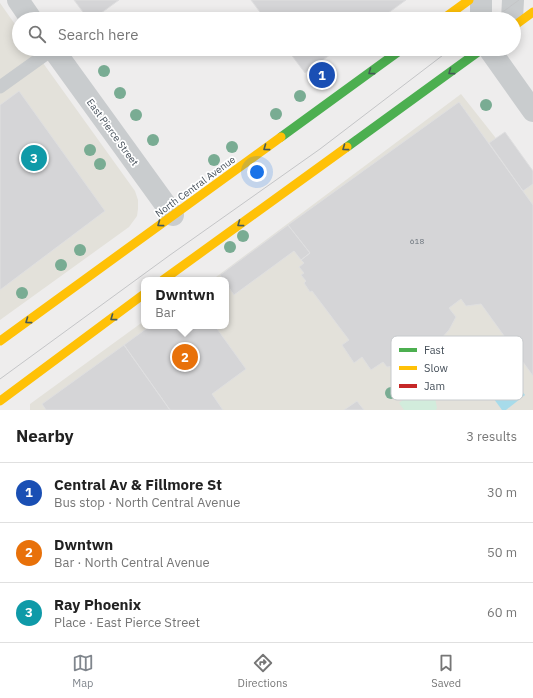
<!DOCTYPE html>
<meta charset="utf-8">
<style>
body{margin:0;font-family:"IBM Plex Sans",sans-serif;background:#f6f6f6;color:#222}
.you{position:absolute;left:257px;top:172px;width:14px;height:14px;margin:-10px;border:3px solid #fff;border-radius:50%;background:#1a73e8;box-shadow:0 0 0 6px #1a73e833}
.badge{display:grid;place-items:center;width:26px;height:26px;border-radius:50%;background:#80868d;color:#fff;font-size:13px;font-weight:700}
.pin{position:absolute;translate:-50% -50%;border:2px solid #fff;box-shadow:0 1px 4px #0006}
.popup{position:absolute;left:141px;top:277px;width:88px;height:52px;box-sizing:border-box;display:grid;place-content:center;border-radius:8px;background:#fff;filter:drop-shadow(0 1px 3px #0005);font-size:13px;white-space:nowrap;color:#767676}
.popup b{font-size:15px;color:#222}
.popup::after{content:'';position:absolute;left:50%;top:100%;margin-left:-8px;border:8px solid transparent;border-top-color:#fff}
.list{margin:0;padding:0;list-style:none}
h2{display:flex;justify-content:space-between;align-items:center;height:52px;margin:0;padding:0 16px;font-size:17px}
h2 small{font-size:13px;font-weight:400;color:#767676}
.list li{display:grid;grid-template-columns:26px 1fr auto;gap:12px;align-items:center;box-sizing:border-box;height:60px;padding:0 16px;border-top:1px solid #e0e0e0}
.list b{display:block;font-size:15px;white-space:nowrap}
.list p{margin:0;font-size:13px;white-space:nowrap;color:#767676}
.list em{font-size:13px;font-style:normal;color:#767676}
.icon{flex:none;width:22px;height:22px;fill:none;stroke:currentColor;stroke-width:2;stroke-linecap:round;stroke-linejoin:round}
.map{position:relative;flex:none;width:533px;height:410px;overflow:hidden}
.search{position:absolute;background:#fff;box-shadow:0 2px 10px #0003;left:12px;right:12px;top:12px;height:44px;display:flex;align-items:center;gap:10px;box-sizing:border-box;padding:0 14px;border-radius:22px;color:#767676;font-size:15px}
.sheet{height:232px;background:#fff}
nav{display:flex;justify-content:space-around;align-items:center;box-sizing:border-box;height:56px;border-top:1px solid #e0e0e0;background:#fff;font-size:11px;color:#767676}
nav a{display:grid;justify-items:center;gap:2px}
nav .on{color:#80868d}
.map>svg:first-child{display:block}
</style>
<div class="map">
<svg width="533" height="410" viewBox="0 0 533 410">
<rect width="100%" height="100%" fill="#eeeded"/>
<path fill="#e3e1da" d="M 0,3 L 19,30 L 19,49 L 33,49 L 135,191 L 138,200 L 138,209 L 137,216 L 129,227 L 0,320 Z
M 461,94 L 533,185 L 533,410 L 30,410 L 30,404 L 144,321 L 144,326 L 226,326 L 226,280 L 212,280 Z"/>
<path fill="#d2ecdc" d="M 440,354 L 444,360 C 436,374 433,392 437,408 L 436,410 L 404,410 L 399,403 L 403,400 L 404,393 L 398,386 Z"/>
<path fill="#a7dbea" d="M 491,349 L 525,395 L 506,410 L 502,410 L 469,365 Z"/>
<path fill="#d5d5d7" stroke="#dfdfe0" d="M 74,0 L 119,0 L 93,19 L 88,19 Z
M 251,0 L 406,0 L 380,19 L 265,19 Z
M 287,49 L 338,49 L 305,73 Z
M 331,67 L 333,70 L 322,79 L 319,75 Z
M 19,91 L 105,211 L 0,290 L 0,105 Z
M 459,102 L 533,205 L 533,376 L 481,304 L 466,306 L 461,299 L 449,308 L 456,317 L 449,330 L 440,340 L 420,356 L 400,365 L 387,367 L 383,362 L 371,370 L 362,357 L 354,363 L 342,345 L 349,340 L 312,291 L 310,292 L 304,283 L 306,281 L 301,275 L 304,273 L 299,267 L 304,263 L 301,260 L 310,253 L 288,225 Z
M 505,132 L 533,171 L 533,184 L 523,191 L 489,143 Z
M 288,225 L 310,253 L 301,260 L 294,251 L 234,295 L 226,283 L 226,280 L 224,280 L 220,275 Z
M 150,326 L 215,326 L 246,369 L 212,394 L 223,410 L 170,410 L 124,345 Z
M 124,345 L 170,410 L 46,410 L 42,404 Z
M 357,401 L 364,410 L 344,410 Z"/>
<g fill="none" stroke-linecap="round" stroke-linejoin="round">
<path stroke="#c9ccce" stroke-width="13" d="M 0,87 L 53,49"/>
<path stroke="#c9ccce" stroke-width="22" d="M 18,0 L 31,19
M 481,19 L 481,0
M 512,19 L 513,0
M 53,49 L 173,215
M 489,49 L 533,111"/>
<path stroke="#4caf50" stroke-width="9" d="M 281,137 L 402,49
M 347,147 L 482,49"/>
<path stroke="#ffc107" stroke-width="9" d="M 443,19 L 469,0
M 514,26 L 533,12
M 163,280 L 347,147
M 0,341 L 281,137
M 0,401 L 144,294"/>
<path stroke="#c4c5c7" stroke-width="1" d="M 493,19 L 519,0
M 0,379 L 170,255 L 320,149 L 451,49"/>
</g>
<g fill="#79ac93">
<circle cx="104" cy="71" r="6"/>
<circle cx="120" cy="93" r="6"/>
<circle cx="300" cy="96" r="6"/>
<circle cx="486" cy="105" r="6"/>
<circle cx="276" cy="114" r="6"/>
<circle cx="136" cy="115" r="6"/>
<circle cx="153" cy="140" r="6"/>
<circle cx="232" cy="147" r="6"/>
<circle cx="90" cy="150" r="6"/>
<circle cx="214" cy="160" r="6"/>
<circle cx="100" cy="164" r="6"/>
<circle cx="243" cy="236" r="6"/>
<circle cx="230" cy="247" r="6"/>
<circle cx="80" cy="250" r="6"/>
<circle cx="61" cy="265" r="6"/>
<circle cx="22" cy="293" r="6"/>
<circle cx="443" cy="362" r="6"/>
<circle cx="430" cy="377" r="6"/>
<circle cx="391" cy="393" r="6"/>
</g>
<defs><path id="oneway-chevron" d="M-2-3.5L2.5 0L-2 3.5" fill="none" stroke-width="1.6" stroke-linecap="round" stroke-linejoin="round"/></defs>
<g stroke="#465958">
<use href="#oneway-chevron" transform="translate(371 72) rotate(144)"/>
<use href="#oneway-chevron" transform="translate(451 72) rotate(144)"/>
<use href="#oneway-chevron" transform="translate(266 148) rotate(144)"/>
<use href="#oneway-chevron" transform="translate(345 148) rotate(144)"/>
<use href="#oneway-chevron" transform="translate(160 224) rotate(144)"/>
<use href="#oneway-chevron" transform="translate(240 224) rotate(144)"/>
<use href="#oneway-chevron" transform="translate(113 318) rotate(144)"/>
<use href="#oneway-chevron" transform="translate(28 321) rotate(144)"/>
</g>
<g text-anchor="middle" stroke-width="3.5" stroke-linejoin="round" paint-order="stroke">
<g font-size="8" fill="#6a727a">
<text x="417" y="244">618</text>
</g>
<g font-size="10" fill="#454f59" stroke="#fff">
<text transform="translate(113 132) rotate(54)" y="4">East Pierce Street</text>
<text transform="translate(195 186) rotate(-36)" y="4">North Central Avenue</text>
</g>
</g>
<rect x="391" y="336" width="132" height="64" rx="6" fill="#fff" stroke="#c7cacd" stroke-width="1"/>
<rect x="399" y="348" width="18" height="4" fill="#4caf50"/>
<rect x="399" y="366" width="18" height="4" fill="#ffc107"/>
<rect x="399" y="384" width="18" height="4" fill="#c62828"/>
<g font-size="11" fill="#454f59">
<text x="424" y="354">Fast</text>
<text x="424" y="372">Slow</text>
<text x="424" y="390">Jam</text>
</g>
</svg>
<div class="you"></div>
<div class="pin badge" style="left:322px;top:75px;background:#1a4fb4">1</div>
<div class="pin badge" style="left:185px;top:357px;background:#e8710a">2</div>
<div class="popup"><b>Dwntwn</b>Bar</div>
<div class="pin badge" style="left:34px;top:158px;background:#0f9aa8">3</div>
<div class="search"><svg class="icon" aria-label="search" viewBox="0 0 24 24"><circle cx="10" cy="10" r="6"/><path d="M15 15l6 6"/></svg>Search here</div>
</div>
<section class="sheet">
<h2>Nearby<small>3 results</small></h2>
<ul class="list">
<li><span class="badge" style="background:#1a4fb4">1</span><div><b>Central Av &amp; Fillmore St</b><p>Bus stop · North Central Avenue</p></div><em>30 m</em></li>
<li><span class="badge" style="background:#e8710a">2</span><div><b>Dwntwn</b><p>Bar · North Central Avenue</p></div><em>50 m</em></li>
<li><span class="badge" style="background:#0f9aa8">3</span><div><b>Ray Phoenix</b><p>Place · East Pierce Street</p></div><em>60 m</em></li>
</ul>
</section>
<nav>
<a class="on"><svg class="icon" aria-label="map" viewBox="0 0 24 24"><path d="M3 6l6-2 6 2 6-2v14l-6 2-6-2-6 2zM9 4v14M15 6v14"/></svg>Map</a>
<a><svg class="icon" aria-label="directions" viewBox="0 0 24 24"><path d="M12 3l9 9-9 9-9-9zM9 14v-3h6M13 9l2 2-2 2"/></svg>Directions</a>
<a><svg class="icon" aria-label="saved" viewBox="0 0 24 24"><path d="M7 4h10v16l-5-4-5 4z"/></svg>Saved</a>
</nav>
